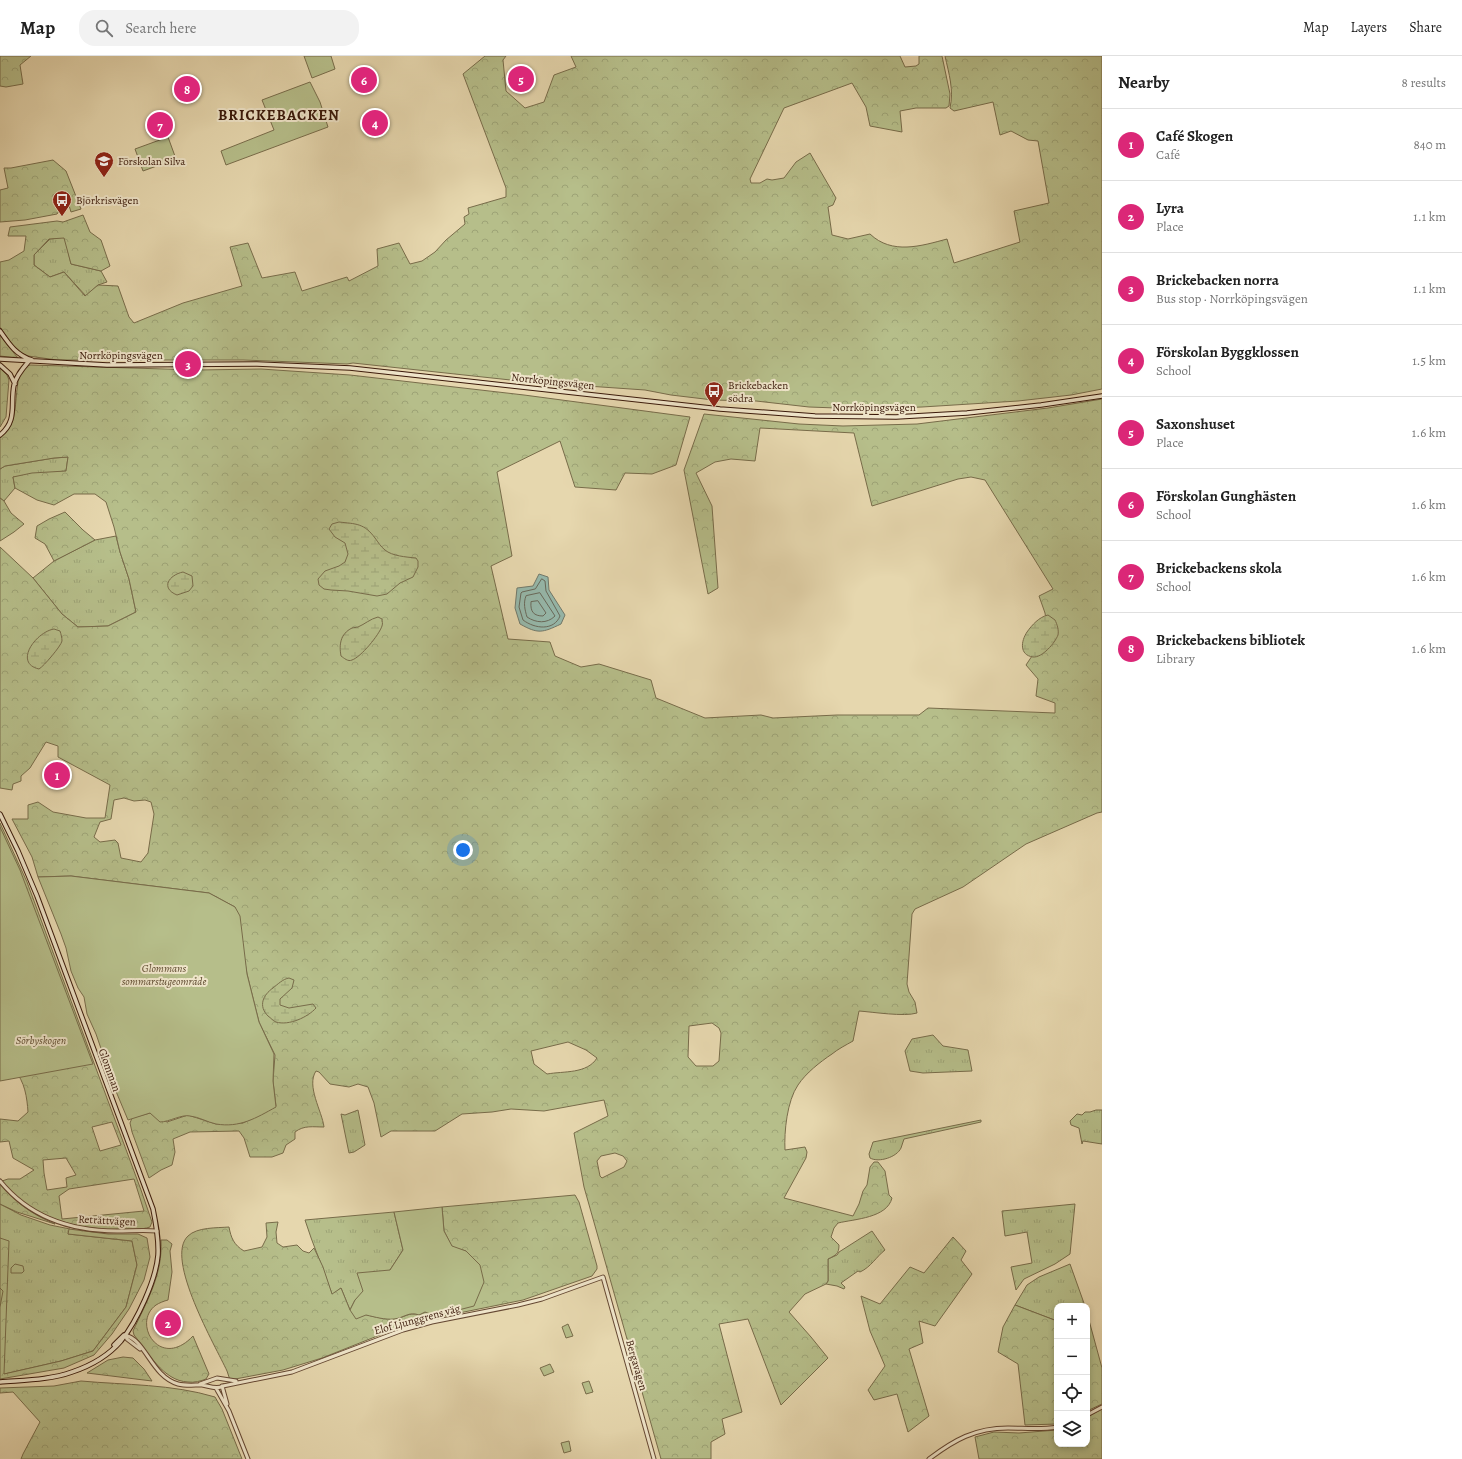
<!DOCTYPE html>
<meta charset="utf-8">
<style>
body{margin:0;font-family:Alegreya,serif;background:#f2f2f2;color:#222}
.controls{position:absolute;right:12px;bottom:12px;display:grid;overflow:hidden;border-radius:8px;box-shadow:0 2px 6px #0003}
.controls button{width:36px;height:36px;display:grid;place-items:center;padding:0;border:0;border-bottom:1px solid #e0e0e0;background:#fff;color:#222;font:20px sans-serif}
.you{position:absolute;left:463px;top:794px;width:14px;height:14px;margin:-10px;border:3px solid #fff;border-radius:50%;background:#1a73e8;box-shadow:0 0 0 6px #1a73e833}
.badge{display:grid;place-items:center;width:26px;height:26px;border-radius:50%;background:#db2777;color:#fff;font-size:13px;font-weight:700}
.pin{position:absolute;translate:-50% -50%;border:2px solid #fff;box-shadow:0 1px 4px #0006}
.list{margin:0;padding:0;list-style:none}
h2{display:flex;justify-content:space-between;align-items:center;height:52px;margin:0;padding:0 16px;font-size:17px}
h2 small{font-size:13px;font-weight:400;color:#767676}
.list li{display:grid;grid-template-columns:26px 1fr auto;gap:12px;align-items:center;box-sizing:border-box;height:72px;padding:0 16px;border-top:1px solid #e0e0e0}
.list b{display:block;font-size:15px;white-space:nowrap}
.list p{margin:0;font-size:13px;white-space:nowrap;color:#767676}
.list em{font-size:13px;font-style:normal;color:#767676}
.icon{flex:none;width:22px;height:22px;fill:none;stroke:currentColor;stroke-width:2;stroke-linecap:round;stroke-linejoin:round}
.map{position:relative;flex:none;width:1102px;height:1403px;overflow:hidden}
header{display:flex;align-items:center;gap:24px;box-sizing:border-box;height:56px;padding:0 20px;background:#fff;border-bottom:1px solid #e0e0e0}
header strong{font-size:19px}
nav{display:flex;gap:22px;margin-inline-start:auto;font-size:14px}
.search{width:280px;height:36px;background:#f2f2f2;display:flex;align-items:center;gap:10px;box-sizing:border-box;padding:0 14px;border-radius:16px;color:#767676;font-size:15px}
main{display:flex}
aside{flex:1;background:#fff}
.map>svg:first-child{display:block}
</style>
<header>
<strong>Map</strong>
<div class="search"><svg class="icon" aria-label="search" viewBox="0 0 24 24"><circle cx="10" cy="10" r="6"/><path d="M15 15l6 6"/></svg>Search here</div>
<nav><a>Map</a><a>Layers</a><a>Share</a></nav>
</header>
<main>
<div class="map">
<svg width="1102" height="1403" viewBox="0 0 1102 1403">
<defs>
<pattern id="grass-tufts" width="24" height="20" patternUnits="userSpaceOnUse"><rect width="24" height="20" fill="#b6be8a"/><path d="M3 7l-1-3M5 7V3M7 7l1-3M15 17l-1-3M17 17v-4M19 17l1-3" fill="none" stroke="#9da376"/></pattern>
<pattern id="forest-crowns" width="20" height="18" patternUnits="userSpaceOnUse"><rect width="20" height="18" fill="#b6be8a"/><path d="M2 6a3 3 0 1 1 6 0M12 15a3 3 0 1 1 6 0" fill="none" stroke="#9da376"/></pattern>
<pattern id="wetland-marsh" width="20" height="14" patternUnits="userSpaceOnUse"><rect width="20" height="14" fill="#b6be8a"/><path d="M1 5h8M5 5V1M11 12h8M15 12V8" fill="none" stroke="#9da376"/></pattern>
</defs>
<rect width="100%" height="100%" fill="#e6d7ae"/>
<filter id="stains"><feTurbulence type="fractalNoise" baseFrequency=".005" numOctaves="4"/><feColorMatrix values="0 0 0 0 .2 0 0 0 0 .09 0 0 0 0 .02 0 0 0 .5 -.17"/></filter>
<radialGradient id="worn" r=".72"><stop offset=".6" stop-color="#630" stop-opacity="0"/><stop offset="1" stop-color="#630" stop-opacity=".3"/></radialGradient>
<path fill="url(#grass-tufts)" stroke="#786c4a" d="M 65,181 L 71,208 L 101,215 L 107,226 L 98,229 L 86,240 L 64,216 L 50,221 L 34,209 L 34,199 L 50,183 Z
M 68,401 L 66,415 L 13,421 L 15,432 L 4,445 L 0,442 L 0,413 L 5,410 L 54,402 Z
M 116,480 L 120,496 L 129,523 L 136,556 L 108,570 L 78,571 L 62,558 L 33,522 L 54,505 L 95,484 Z
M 933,979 L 943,990 L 968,994 L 972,1015 L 923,1017 L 910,1015 L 905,995 L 912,983 Z
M 358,1054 L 365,1089 L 354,1096 L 349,1097 L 341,1058 L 345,1059 Z
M 1096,1054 L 1102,1054 L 1102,1088 L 1083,1085 L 1082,1088 L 1079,1072 L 1071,1069 L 1070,1065 L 1077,1058 L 1082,1059 L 1085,1056 L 1090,1056 Z
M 981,1064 L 981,1066 L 904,1083 C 903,1086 902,1089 901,1092 C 897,1101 879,1107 870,1102 L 869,1098 L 873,1086 Z
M 0,1148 L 21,1159 L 50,1169 L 70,1173 L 68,1178 L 132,1185 L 137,1209 L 126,1251 L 93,1295 L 61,1305 L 0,1319 Z
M 1075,1148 L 1070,1198 L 1055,1208 L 1024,1223 L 1016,1234 L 1011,1211 L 1032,1207 L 1027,1176 L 1005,1180 L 1002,1155 Z
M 394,1156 L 403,1194 L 390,1214 L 355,1244 L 350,1254 L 341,1232 L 332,1239 C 324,1213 313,1190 305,1164 Z
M 872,1175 L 885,1194 C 876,1201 871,1211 860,1216 L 858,1215 L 841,1227 L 845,1231 L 844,1233 L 837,1230 L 826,1228 L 828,1225 L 828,1203 L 837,1199 L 839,1196 Z
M 1070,1208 L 1085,1250 L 1057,1250 L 1057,1265 L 1015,1249 L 1027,1229 L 1039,1221 Z"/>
<path fill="url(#forest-crowns)" stroke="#786c4a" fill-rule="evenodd" d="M 0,0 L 31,0 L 20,9 L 23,28 L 6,31 L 0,30 Z
M 485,0 L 506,0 L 503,4 L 506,35 L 525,52 L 544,46 L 554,19 L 576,11 L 571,0 L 900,0 L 905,11 L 916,10 L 919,8 L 919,0 L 942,0 L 950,38 L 949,50 L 946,52 L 916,52 L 900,55 L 902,76 L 870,70 L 866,51 L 852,27 L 784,52 L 750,123 L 751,127 L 760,127 L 767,123 L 772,124 L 784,122 L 796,106 L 810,97 L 836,142 L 833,149 L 828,151 L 832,179 L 848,183 L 870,178 C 892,199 921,190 947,183 L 954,207 L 1020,186 L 1014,155 L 1049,147 L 1038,85 L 1028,84 L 1011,75 L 1000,79 L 993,46 L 954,55 L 950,52 C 954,34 949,18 945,0 L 1102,0 L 1102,333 L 1071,339 L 1018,345 L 922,351 L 864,353 L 809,351 L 756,345 L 713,344 L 671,339 L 645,334 L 529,326 L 353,307 L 347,308 L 243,304 L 57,304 L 28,300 L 23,298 L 14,291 L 0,271 L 0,206 L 9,204 L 24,195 L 26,180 L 8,180 L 10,171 L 57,165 L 63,166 L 83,159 L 90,176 L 101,184 L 110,210 L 101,215 L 71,208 L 64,182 L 49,183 L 34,199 L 34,209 L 50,221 L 64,216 L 85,240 L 98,229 L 118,230 L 129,261 L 134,267 L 183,247 L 242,230 L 230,191 L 248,187 L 262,222 L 295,216 L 302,235 L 347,221 L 349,225 L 378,210 L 377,193 L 399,187 L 410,208 L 422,205 L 435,196 L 446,184 L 465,168 L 464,161 L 469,158 L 468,152 L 506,141 L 506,132 L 463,18 Z
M 53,104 L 66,115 L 81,153 L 71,156 L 67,143 L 57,158 L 25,164 L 0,166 L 0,134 L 8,132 L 4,112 L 11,112 Z
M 0,279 L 9,291 L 18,302 L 0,300 Z
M 30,309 L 198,314 L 261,313 L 350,319 L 524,339 L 690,361 L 676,409 L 652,418 L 625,417 L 616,434 L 575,431 L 560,385 L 497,416 L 512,500 L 491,510 L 508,583 L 550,586 L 555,600 L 581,611 L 599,608 L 651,624 L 656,642 L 705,662 L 761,659 L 773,662 L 837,659 L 919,659 L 928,652 L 1055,657 L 1055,647 L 1036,640 L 1038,623 L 1026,609 L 1048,576 L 1045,557 L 1039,540 L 1053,533 L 985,424 L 971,421 L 958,423 L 872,450 L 854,377 L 760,372 L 755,405 L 731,403 L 715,406 L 696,417 L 712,450 L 718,532 L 708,538 L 684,414 L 704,358 L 799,368 L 843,370 L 917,368 L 1048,352 L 1102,343 L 1102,756 L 1097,757 L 1026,788 L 963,831 L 915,853 L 912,858 L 907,928 L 909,936 L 915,946 L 917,957 C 904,961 873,956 859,955 L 853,985 C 846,989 838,993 832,998 C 820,1006 806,1017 798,1029 C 787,1045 784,1076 785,1094 L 805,1091 L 807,1096 L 806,1102 L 784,1142 L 853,1160 L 859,1148 L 863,1135 L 867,1129 L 870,1111 L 874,1106 L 878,1106 L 885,1115 L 889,1139 L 892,1142 C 887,1162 855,1163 838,1167 L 834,1172 L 831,1181 L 839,1189 C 839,1198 836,1199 828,1203 L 828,1225 L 826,1228 L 805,1238 L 789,1256 L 811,1281 L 828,1302 L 781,1349 L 748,1263 L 719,1268 L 742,1356 L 722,1363 L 725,1378 L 711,1386 L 711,1403 L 661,1403 L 584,1131 L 574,1077 L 608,1060 L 604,1044 L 544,1055 L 511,1053 L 492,1056 L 462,1058 L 435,1075 L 391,1075 L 381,1081 L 374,1047 L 368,1031 L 358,1028 L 349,1031 L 330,1028 L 319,1016 L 316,1015 C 306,1030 322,1055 324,1071 C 313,1071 304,1069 295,1076 L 295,1083 L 286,1089 L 283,1097 L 272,1101 L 250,1101 L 244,1082 L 239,1075 L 190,1076 L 173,1083 L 175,1096 L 172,1109 L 161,1114 L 149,1122 L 132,1076 L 130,1067 L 132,1062 L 150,1057 L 167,1066 L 188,1059 L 216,1068 L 243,1067 L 276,1050 L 273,1025 L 275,999 L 259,966 L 247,918 L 235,851 L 209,837 L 71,820 L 38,821 L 32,801 L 12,763 L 28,763 L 28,749 L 38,746 L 53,756 L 86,762 L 105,762 L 110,729 L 58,701 L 58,690 L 46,686 L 30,712 L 21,720 L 21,725 L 13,728 L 12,734 L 0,732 L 0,491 L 33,522 L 62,558 L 78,571 L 108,570 L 136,556 L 129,523 L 120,496 L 114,471 L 106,446 L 95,438 L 74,438 L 54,449 L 37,444 L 15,432 L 13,421 L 32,417 L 66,415 L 68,401 L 54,402 L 5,410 L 0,413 L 0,381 C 26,368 7,315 30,309 ZM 124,742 L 134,745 L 145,744 L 151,746 L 154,758 L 148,797 L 141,806 L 121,802 L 118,787 L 115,784 L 100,786 L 94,781 L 100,766 L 111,763 L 114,744 ZM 712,967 L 719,972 L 721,977 L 719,1005 L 713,1010 L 696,1010 L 688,1001 L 689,970 ZM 568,986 L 586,994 L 597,1002 C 587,1018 564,1015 547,1018 L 534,1008 L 531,995 ZM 615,1097 L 623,1100 L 627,1105 L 624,1111 L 602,1122 L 600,1120 L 597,1105 L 601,1100 Z
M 0,312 L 7,319 L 9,324 L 6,361 L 0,371 Z
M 0,442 L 4,445 L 11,457 L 24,468 L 14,476 L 0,485 Z
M 65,456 L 83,474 L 95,484 L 54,505 L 45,488 L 35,482 L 37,470 L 49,463 Z
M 0,767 L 27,826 L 141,1134 L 152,1166 L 150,1171 C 141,1174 132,1173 123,1173 C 78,1175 30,1162 2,1125 L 8,1123 L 20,1123 L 34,1114 L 13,1102 L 9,1085 L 0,1086 L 0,1063 L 18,1065 L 28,1056 C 27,1042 25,1025 14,1014 C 11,1011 4,1009 0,1007 ZM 112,1066 L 121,1089 L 100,1095 L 92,1071 ZM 66,1102 L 76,1119 L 66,1122 L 67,1131 L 47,1134 L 44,1117 L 43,1104 ZM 134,1123 L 144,1155 L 62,1163 L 59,1140 L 69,1133 Z
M 0,1128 C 17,1148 32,1158 55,1168 L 17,1156 L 0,1148 Z
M 575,1139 L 579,1146 L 597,1210 L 597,1213 L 592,1220 L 523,1244 L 410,1267 L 322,1302 L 283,1314 L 230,1324 L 227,1315 C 216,1291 164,1202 188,1180 C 197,1171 217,1172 229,1171 C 231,1182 234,1189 244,1195 L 262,1191 L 267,1181 L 266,1167 L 278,1166 L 276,1176 L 277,1187 L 283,1191 L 297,1189 L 303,1195 L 309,1197 L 314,1192 L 323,1211 L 332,1238 L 341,1232 L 350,1254 C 363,1258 376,1262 391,1263 C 402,1264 408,1255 419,1259 L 425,1256 L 435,1260 L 466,1195 L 452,1191 L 444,1175 L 442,1151 Z
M 69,1173 L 108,1178 L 138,1178 L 147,1182 L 150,1201 L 144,1224 L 129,1253 L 112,1278 L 94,1299 L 64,1312 L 0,1323 L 0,1251 L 3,1235 L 0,1232 L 0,1182 L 9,1185 L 4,1318 L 61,1305 L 93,1295 L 126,1251 L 137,1209 L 132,1185 L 68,1178 Z
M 953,1181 L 966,1195 L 961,1204 L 972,1218 L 935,1270 L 919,1265 L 923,1287 L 909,1293 L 929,1360 L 908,1376 L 897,1338 L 874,1344 L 868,1334 L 885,1310 L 870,1275 L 861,1240 L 880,1248 L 910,1211 L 924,1217 Z
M 161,1184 L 167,1184 L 172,1188 L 170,1195 L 172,1216 L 168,1244 C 164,1245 159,1247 156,1249 C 131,1267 160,1315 193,1280 L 209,1318 L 206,1323 C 201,1325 194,1327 188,1326 C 163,1325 148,1296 134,1279 L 133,1275 C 147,1245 163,1218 161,1184 Z
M 1015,1249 L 1057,1265 L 1057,1368 L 1025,1369 L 1018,1308 L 998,1296 L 1003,1271 Z
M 1087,1257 L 1102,1312 L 1102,1348 L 1087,1355 Z
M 123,1301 L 133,1302 L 144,1313 L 152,1325 L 87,1317 L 108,1304 Z
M 81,1325 C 125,1329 172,1328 215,1341 L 222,1353 L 242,1403 L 21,1403 L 23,1398 L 40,1366 L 13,1336 L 0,1337 L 0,1332 L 54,1330 Z
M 1102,1353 L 1102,1403 L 979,1403 L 975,1381 L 994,1376 L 1019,1377 L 1057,1374 L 1057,1388 L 1087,1388 L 1087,1361 Z"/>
<path fill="url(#wetland-marsh)" stroke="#786c4a" d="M 339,466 C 356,468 364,467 375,482 C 378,486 381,491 385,494 C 392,500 406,501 416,502 L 418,505 L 418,511 L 413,521 L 400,527 L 387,538 L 377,540 L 348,535 L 331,534 L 324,533 L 319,529 L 318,523 L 325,515 L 339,510 L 345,506 L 348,498 L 345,487 L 335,481 L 329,473 L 332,468 Z
M 183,516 L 192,520 L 193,530 L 189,535 L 177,539 C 160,532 169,519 183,516 Z
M 1048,559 L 1055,564 C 1057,568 1059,574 1058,579 C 1055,587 1042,602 1033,601 C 1019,599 1021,585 1027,576 C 1032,569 1039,561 1048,559 Z
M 378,561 L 382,563 C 382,566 383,567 382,570 C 379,579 361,601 352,604 C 348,606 344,602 341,600 C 339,589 340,578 352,572 C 354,571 356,572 358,571 C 365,568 370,563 378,561 Z
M 54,573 L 60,575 C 61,578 62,582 62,585 C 61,590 44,610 39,613 C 13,607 36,576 54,573 Z
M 289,922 L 294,924 L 292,932 L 280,943 L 280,949 L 289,952 L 313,948 L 316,952 C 308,961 289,970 276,966 C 273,965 271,962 268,960 C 258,950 263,939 273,932 C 278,928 283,923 289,922 Z"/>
<path fill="#b6be8a" stroke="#786c4a" d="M 304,0 L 331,0 L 335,13 L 312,22 Z
M 310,26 L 320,46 L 328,71 L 226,109 L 221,95 L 274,74 L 262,44 Z
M 168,81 L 176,103 L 143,115 L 135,93 Z
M 0,771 L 20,814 L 93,1008 L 0,1025 Z
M 71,820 L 209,837 L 235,851 L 240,860 L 247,918 L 259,966 L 274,998 L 273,1025 L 276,1051 C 256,1062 240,1072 216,1068 C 207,1066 199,1061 190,1060 C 182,1058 169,1066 160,1066 L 150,1057 L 128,1064 L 115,1033 L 96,978 L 87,958 L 84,941 L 78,932 L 71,915 L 66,892 L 61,878 L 38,821 Z
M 442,1151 L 444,1175 L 452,1190 L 466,1195 L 480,1209 L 484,1226 L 474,1250 L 435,1260 L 425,1256 L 419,1259 C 409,1255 404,1262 394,1263 C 385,1264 375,1261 366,1259 L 356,1263 L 350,1254 L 355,1244 L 363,1235 L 357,1217 L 390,1214 L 403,1194 L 394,1156 Z
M 15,1208 L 23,1210 L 24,1215 L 22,1217 L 11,1217 L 11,1212 Z
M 568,1268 L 573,1280 L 566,1282 L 562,1271 Z
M 550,1308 L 554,1316 L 544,1320 L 540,1312 Z
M 589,1325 L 593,1336 L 586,1338 L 582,1327 Z
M 569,1385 L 571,1395 L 564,1397 L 561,1387 Z"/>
<path fill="#96b9ac" stroke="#71796b" d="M 539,518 L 548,521 L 549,534 L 565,559 L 561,568 C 542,577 538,578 520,568 L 515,552 L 517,532 L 533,530 Z"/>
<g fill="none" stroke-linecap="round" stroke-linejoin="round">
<path stroke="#68695b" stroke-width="1" d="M 542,523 L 545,525 L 546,535 L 560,560 C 554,575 535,573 523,564 L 519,551 L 521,537 L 522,536 L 535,533 Z
M 540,537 L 555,560 C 547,568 536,567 527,561 C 525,554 523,547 526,540 Z
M 538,545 L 546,557 L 543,560 C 534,560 530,556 531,546 Z"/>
<g stroke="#654833" stroke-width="5">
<path id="tertiary" d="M 0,1125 C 30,1162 71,1175 117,1175 C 130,1175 144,1174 157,1175
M 125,1279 C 146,1284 151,1320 178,1328 C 185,1330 194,1329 202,1329 C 209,1330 217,1334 223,1330
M 125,1279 L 127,1283 L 140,1293
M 200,1328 L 217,1322 L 236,1325
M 222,1330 L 227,1348
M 223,1330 L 292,1316 L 403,1274 L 432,1266 L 518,1249 L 542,1243 L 603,1221 L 654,1403
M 216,1332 L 229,1355 L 248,1403
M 1087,1359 L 1102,1351
M 929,1403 C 954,1384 975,1372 1008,1372 C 1024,1372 1041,1374 1057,1371"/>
</g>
<g stroke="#3a190a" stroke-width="5.5">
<path id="secondary" d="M 0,275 C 9,288 16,299 32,304
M 0,303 L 107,309 L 257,308 L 350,312 L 720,353 L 815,360 L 896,361 L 967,357 L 1041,349 L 1102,340
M 0,309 L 10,318 L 15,328
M 0,379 C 18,365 10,348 14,329 C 16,320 23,312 29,305
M 0,758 L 18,795 L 37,840 L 153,1153 C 156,1168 159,1183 158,1199 C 156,1224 137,1265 121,1285 C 109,1299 90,1310 72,1316 C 50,1324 24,1324 0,1326
M 114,1289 L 124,1279"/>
</g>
<use href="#tertiary" stroke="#efe5ca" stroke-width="3"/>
<use href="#secondary" stroke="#efe5ca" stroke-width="3.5"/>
</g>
<defs>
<g id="school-pin" transform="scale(1)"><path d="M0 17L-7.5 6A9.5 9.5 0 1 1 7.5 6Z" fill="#8f2418" stroke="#efe5ca"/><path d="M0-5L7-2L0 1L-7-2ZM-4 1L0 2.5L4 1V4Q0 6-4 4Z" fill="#fff"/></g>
<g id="bus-pin" transform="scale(1)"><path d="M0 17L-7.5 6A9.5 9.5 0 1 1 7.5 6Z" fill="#8f2418" stroke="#efe5ca"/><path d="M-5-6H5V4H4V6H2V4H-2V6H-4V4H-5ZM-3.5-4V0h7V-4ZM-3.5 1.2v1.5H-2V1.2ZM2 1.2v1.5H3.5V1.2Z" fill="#fff"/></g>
</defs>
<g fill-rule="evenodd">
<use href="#school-pin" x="104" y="105"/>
<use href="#bus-pin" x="62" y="144"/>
<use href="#bus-pin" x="714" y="335"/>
</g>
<g text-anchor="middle" stroke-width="4" stroke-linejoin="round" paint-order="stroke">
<g font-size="11" fill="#3a190a" stroke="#efe5ca" text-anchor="start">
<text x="118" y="109">Förskolan Silva</text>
<text x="76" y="148">Björkrisvägen</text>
<text x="728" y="333">Brickebacken<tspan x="728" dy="13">södra</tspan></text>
</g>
<g font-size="11" fill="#3a190a" stroke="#efe5ca">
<text x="121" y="303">Norrköpingsvägen</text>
<text transform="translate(553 325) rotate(6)" y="4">Norrköpingsvägen</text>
<text x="874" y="355">Norrköpingsvägen</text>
<text transform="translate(110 1014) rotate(70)" y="4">Glomman</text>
<text transform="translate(107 1164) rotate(3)" y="4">Reträttvägen</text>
<text transform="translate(417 1263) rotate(-15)" y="4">Elof Ljunggrens väg</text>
<text transform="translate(637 1309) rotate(74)" y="4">Bergavägen</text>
</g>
<g font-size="11" font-style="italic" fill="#5f4b30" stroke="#efe5ca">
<text x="164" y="916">Glommans<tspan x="164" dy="13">sommarstugeområde</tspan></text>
<text x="41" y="988">Sörbyskogen</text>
</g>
<g font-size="15" font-weight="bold" letter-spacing="1" fill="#3a190a" stroke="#efe5ca">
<text x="279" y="64">BRICKEBACKEN</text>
</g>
</g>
<rect width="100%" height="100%" filter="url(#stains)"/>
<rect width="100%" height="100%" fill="url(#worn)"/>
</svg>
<div class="controls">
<button>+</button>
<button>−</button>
<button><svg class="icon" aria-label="locate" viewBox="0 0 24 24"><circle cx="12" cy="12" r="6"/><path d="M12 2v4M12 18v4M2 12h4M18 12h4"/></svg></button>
<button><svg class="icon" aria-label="layers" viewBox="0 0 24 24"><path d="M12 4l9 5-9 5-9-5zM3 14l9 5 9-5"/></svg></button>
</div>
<div class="you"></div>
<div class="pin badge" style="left:57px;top:719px">1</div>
<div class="pin badge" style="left:168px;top:1267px">2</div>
<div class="pin badge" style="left:188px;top:308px">3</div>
<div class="pin badge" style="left:375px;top:67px">4</div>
<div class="pin badge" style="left:521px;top:23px">5</div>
<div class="pin badge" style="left:364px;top:24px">6</div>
<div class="pin badge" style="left:160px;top:69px">7</div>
<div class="pin badge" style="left:187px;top:33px">8</div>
</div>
<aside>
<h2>Nearby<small>8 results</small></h2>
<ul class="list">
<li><span class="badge">1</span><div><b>Café Skogen</b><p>Café</p></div><em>840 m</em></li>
<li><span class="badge">2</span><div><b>Lyra</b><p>Place</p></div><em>1.1 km</em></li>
<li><span class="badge">3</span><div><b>Brickebacken norra</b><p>Bus stop · Norrköpingsvägen</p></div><em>1.1 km</em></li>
<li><span class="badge">4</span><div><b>Förskolan Byggklossen</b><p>School</p></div><em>1.5 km</em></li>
<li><span class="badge">5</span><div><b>Saxonshuset</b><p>Place</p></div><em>1.6 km</em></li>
<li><span class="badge">6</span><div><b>Förskolan Gunghästen</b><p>School</p></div><em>1.6 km</em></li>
<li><span class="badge">7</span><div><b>Brickebackens skola</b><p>School</p></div><em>1.6 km</em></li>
<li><span class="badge">8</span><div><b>Brickebackens bibliotek</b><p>Library</p></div><em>1.6 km</em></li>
</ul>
</aside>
</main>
